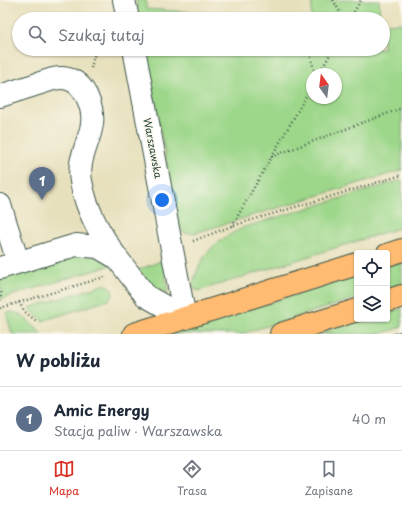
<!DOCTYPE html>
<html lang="pl">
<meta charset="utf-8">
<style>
body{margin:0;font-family:"Playpen Sans",sans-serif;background:#f6f6f7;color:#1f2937}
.controls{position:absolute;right:12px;bottom:12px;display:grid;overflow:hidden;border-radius:4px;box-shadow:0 1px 3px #0004}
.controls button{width:36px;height:36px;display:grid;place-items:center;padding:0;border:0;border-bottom:1px solid #e0e1e3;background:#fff;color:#1f2937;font:20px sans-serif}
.compass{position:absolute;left:306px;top:68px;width:36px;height:36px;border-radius:50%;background:#fff;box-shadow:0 1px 3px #0004;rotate:346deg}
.you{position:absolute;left:162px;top:200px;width:14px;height:14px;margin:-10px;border:3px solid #fff;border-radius:50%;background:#1a73e8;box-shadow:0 0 0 6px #1a73e833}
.badge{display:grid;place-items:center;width:26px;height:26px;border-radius:50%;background:#d93025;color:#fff;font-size:13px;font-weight:700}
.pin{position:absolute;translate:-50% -33px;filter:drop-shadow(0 1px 2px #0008)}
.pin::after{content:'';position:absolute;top:21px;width:14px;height:12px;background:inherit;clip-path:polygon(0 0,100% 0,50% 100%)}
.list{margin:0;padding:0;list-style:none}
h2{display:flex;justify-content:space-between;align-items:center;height:52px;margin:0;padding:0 16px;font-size:17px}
h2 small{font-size:13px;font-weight:400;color:#747a83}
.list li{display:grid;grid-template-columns:26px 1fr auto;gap:12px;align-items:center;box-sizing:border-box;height:64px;padding:0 16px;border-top:1px solid #e0e1e3}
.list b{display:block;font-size:15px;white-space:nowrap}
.list p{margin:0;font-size:13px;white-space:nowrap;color:#747a83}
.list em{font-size:13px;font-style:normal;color:#747a83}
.icon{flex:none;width:22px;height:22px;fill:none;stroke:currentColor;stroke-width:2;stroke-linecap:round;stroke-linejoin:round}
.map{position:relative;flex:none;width:402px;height:334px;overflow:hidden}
.search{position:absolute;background:#fff;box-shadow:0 1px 3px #0004;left:12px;right:12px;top:12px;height:44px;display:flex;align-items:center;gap:10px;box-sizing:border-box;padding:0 14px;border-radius:22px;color:#747a83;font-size:15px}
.sheet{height:116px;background:#fff}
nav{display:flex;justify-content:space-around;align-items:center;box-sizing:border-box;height:56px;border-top:1px solid #e0e1e3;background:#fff;font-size:11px;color:#747a83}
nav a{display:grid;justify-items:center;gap:2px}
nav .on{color:#d93025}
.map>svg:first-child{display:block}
</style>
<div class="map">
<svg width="402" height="334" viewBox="0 0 402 334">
<rect width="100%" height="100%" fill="#fbf7ec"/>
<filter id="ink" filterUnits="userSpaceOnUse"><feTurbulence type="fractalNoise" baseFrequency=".025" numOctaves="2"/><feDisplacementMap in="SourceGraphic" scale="8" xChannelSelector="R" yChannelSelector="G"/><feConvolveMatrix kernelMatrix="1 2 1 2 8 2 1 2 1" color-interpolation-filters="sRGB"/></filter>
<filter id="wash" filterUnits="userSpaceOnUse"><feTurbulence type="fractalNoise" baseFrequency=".012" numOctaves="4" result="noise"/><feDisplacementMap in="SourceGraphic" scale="16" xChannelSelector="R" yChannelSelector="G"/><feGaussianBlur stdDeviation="0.9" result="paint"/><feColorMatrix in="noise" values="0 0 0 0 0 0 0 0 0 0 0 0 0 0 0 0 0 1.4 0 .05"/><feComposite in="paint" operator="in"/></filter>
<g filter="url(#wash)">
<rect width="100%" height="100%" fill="#e7e0bc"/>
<path fill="#9dd78a" stroke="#5e8a5f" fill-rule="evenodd" d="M 136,0 L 146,0 L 146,9 L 301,19 L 139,19 Z
M 312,0 L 379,0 L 380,19 L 311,19 Z
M 402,23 L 402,170 L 195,233 L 184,233 L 179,228 L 145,49 L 383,49 L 383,24 ZM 312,74 L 336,74 L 336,98 L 312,98 Z
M 402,180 L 402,227 L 198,291 L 192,287 C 200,254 214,241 245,227 Z
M 69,254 L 96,256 L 112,265 L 0,299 L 1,276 Z
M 164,260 L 168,293 L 154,287 L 138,270 Z
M 402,261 L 402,284 L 387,288 L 387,266 Z
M 357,275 L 357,298 L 241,334 L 170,334 Z
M 103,285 L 107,285 L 112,289 L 113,296 L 109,300 L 42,321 L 29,308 Z
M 402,308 L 402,327 L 380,334 L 319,334 L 367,319 L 387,319 L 387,313 Z
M 13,312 L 22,315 L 42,334 L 12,334 L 6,313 Z"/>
</g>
<g filter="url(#ink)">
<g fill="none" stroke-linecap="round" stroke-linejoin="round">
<g stroke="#3d5548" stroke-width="24">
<path id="minor" d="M 124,0 L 128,19
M 134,49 L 185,318
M 0,96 L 53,79 C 58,78 63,77 68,79 C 85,83 94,109 92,124 C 89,144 77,160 81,181 C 86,210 100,234 117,258
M 0,205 L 18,262
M 0,268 L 76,245 L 98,247 L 117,258 L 146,296 L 185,318"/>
</g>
<g stroke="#3d5548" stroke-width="24">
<path id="major" d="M 387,255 L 402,250
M 387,301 L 402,296
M 134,334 L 357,264
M 281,334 L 357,310"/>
</g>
<path stroke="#3d5548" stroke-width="2.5" stroke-dasharray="1 3" stroke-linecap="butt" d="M 333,0 L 344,19
M 350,19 L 361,0
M 309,49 L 315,74
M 91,68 L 96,49
M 319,74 L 333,49
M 271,157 L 402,108
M 232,226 L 312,86
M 193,241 L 232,226 L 402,175
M 0,301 L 2,289
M 19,302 L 24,311 L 37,322
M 0,308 L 105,277"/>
<use href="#minor" stroke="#fff" stroke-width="22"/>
<use href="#major" stroke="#febb71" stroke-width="22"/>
<path stroke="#1f3d34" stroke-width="1" d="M 393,334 L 402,331"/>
</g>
</g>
<g text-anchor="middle" stroke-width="3" stroke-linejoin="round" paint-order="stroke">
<g font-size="10" fill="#1f3d34" stroke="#fbf7ec">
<text transform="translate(153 148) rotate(79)" y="4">Warszawska</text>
</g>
</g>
</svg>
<div class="controls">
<button><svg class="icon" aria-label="locate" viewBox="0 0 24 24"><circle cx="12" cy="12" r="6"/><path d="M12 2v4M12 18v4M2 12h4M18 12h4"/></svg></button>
<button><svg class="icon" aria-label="layers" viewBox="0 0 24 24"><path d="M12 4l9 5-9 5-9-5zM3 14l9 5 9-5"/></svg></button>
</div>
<svg class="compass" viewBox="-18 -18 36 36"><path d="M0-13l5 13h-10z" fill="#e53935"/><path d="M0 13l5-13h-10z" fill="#747a83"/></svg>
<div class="you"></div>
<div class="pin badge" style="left:42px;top:200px;background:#5c6f8a">1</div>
<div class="search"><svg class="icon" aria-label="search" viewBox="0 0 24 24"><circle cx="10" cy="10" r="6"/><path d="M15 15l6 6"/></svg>Szukaj tutaj</div>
</div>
<section class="sheet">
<h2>W pobliżu<small></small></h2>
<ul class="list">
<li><span class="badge" style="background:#5c6f8a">1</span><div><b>Amic Energy</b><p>Stacja paliw · Warszawska</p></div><em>40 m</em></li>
</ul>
</section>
<nav>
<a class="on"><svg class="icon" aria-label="map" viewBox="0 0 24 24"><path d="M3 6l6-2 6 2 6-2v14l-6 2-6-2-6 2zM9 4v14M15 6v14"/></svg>Mapa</a>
<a><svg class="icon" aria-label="directions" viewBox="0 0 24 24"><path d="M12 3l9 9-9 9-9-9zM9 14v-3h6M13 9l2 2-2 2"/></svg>Trasa</a>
<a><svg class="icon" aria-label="saved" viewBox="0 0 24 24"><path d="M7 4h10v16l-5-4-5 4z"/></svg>Zapisane</a>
</nav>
